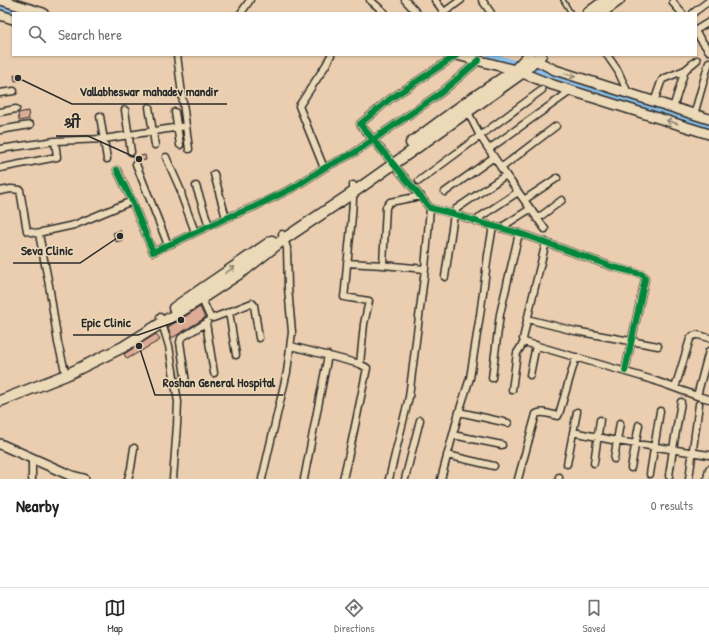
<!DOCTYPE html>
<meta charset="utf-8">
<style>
body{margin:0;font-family:"Patrick Hand","Playpen Sans Deva",sans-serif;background:#f6f6f6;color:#222}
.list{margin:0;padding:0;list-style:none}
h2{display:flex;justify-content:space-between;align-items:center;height:52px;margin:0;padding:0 16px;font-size:17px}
h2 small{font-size:13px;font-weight:400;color:#767676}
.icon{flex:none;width:22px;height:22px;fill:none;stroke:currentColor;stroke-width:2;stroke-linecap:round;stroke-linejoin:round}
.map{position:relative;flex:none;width:709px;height:479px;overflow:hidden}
.search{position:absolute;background:#fff;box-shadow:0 1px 3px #0004;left:12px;right:12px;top:12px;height:44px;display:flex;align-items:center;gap:10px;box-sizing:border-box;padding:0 14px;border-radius:0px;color:#767676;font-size:15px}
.sheet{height:108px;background:#fff}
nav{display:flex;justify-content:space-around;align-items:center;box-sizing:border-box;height:56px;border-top:1px solid #e0e0e0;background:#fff;font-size:11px;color:#767676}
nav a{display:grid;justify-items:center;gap:2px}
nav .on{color:#2b2b2b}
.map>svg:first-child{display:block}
</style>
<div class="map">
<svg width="709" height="479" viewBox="0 0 709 479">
<rect width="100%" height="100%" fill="#ebceaf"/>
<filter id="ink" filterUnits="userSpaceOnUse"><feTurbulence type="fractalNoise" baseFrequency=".025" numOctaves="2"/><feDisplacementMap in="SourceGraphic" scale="8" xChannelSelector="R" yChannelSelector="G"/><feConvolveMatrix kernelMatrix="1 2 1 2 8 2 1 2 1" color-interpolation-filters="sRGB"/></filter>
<g filter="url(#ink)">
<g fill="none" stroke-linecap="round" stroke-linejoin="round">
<path stroke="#8cc1ea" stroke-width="6" d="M 0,9 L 14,13
M 490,55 L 709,126"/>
</g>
<path fill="#deac96" stroke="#2b2b2b" d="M 14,75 L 21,75 L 22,80 L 15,81 Z
M 28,111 L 29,119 L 19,121 L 18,113 Z
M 145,155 L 146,160 L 139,161 L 136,160 L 133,161 L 133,158 Z
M 120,230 L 123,240 L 116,242 L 113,233 Z
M 200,307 L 205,318 L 172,338 L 168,327 Z
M 156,334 L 160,340 L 127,359 L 124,354 Z"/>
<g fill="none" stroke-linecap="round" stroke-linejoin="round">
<g stroke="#2b2b2b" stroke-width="6">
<path id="lane" d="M 563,0 L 571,13"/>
</g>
<g stroke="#2b2b2b" stroke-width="9">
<path id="street" d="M 370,0 L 385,13
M 405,0 L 417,13
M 435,0 L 444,12
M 482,0 L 491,13
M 673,0 L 673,3 L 682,13
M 241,13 L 250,0
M 443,13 L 461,0
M 693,13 L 709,1
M 696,30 L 709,22
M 696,33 L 709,51
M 457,55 L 390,99 L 360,124 L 430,208 L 454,214 L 485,224 L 519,233 L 613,267 L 641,274 L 644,276 L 645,279 L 625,371
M 607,55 L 618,71 L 628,93
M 0,93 L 14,91
M 654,102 L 661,82 L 663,79 L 685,70
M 149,107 L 155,145
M 673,108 L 685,70 L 697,60
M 125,110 L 131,152
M 467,110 L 480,136 L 506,175 L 545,229
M 0,112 L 16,109
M 175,112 L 180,145
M 694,115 L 709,62
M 100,116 L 107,159
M 186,126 L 189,149
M 0,130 L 30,125
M 0,149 L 55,141 L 104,139 L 186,126 L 177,55
M 489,149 L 572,90
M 166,157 L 181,191 L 182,197 L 195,232
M 136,164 L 168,245
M 0,168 L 57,157 L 55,141
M 324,168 L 299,106 L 326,65 L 331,55
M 501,168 L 556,126
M 117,170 L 132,201 L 153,252 L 168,245 L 173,243 L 226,218 L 254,207 L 295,187 L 324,168 L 354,153 L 442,92 L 479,60
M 214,174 L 226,218
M 419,181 L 542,90
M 196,186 L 209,226
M 0,191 L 11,189 L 20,190 L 27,231 L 39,234 L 42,232 L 74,225 L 132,201
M 445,192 L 494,157
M 524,200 L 557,178
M 456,209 L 506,175
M 480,217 L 518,192
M 537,219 L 562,200
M 505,225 L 530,209
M 39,234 L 49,285 L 58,343 L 66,375
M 546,242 L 532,299 L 523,339 L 524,342 L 653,380 L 697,396 L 709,399
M 347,263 L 383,265 L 425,269
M 383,265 L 386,207 L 390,202 L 421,196
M 445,277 L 454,214
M 201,297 L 210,317 L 213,318 L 229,312 L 236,355
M 229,312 L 252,303 L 254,305 L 259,338
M 160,317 L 169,346 L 178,402 L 177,425 L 173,479
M 527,319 L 575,331 L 658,346
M 207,322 L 206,323 L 214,373
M 291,346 L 360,364
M 530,375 L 536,345
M 492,378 L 500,314 L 519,233
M 186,383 L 180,342 L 181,338 L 206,323
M 675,388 L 690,339 C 695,332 701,336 709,338
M 512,390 L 517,353 L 524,342
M 697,396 L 709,351
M 459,412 L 508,423
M 573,432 L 617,441 L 709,455
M 453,435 L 502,445
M 447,455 L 494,466
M 32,458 L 32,479
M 614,459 L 620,423
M 594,463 L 600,420
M 567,464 L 577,412
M 631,468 L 639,425
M 650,474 L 660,411
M 669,476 L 673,449 L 681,402
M 128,479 L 131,468 L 134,448
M 262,479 L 287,372 L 292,332 L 288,288 L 287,248 L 282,234
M 304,479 L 328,355
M 343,479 L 351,445 L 367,368 L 360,364 L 364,324 L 369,301 L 344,297 C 346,284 346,270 348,257 C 350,232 354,209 353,185
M 389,479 L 409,397 L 425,269 L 430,208
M 405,479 L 420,420
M 441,479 L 459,412 L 470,378 L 480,315 L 488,255 L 493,226
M 518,479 L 536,414 C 543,410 551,415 558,416 L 559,414 L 576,357
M 559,479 L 559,477
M 689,479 L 699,404
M 707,479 L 709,469"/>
</g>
<g stroke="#2b2b2b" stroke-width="12">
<path id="secondary" d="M 1,0 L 43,13
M 0,15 L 13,19
M 457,55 L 515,70 L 550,84 L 709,134
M 529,57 L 555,70 L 709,119
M 0,444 L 72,476 L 84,479"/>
</g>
<g stroke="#2b2b2b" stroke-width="13">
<path id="primary" d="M 588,13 L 606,0
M 601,13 L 619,0
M 411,143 L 464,104 L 515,70 L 529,55
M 174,308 L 272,241
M 0,401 L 66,375 L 123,347 L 202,298 L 246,269 L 284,239 L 354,192 L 522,73 L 535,60 L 541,55"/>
</g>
<use href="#lane" stroke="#ecd9b7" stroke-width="3"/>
<use href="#street" stroke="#ecd9b7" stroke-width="6"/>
<use href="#secondary" stroke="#ecd9b7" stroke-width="9"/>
<use href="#primary" stroke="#ecd9b7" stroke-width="10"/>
<g stroke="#ecd9b7" stroke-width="8">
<path id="cycleway" d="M 457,55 L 390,99 L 360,124 L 430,208 L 454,214 L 485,224 L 519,233 L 613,267 L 641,274 L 644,276 L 645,279 L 625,371
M 117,170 L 132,201 L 153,252 L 168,245 L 173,243 L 226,218 L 254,207 L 295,187 L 324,168 L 354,153 L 442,92 L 479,60"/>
</g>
<use href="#cycleway" stroke="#00873e" stroke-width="6"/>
</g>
<defs><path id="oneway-shaft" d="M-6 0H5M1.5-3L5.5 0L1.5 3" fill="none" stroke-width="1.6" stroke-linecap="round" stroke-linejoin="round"/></defs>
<g stroke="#8c8271">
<use href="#oneway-shaft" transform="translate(570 75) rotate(18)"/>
<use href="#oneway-shaft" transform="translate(672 122) rotate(-162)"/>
<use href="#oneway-shaft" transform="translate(230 270) rotate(-35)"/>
</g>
</g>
<path fill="none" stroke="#2b2b2b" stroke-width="1.5" d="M18 78L72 104H227M139 159L88 136H56M120 236L80 263H13M181 320L138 335H73M139 346L155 395H283"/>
<g fill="#2b2b2b" stroke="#ecd9b7" stroke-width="1.5">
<circle cx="18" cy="78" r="4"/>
<circle cx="139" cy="159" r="4"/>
<circle cx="120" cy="236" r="4"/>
<circle cx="181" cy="320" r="4"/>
<circle cx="139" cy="346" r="4"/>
</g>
<g font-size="13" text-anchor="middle" font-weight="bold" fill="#2b2b2b" stroke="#ecd9b7" stroke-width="3" stroke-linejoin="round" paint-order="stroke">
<text x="149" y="96">Vallabheswar mahadev mandir</text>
<text x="72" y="128">श्री</text>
<text x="47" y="255">Seva Clinic</text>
<text x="106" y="327">Epic Clinic</text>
<text x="219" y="387">Roshan General Hospital</text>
</g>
</svg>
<div class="search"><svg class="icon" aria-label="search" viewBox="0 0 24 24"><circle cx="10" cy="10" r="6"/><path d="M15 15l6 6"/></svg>Search here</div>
</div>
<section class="sheet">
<h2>Nearby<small>0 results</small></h2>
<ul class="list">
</ul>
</section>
<nav>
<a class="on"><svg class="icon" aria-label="map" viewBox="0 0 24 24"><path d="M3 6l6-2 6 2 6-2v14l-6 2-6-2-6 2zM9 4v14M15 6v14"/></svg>Map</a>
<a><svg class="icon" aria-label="directions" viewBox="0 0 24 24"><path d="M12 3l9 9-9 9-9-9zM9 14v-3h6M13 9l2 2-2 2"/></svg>Directions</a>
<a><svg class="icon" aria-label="saved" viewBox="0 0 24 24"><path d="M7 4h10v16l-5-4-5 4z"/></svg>Saved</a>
</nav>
